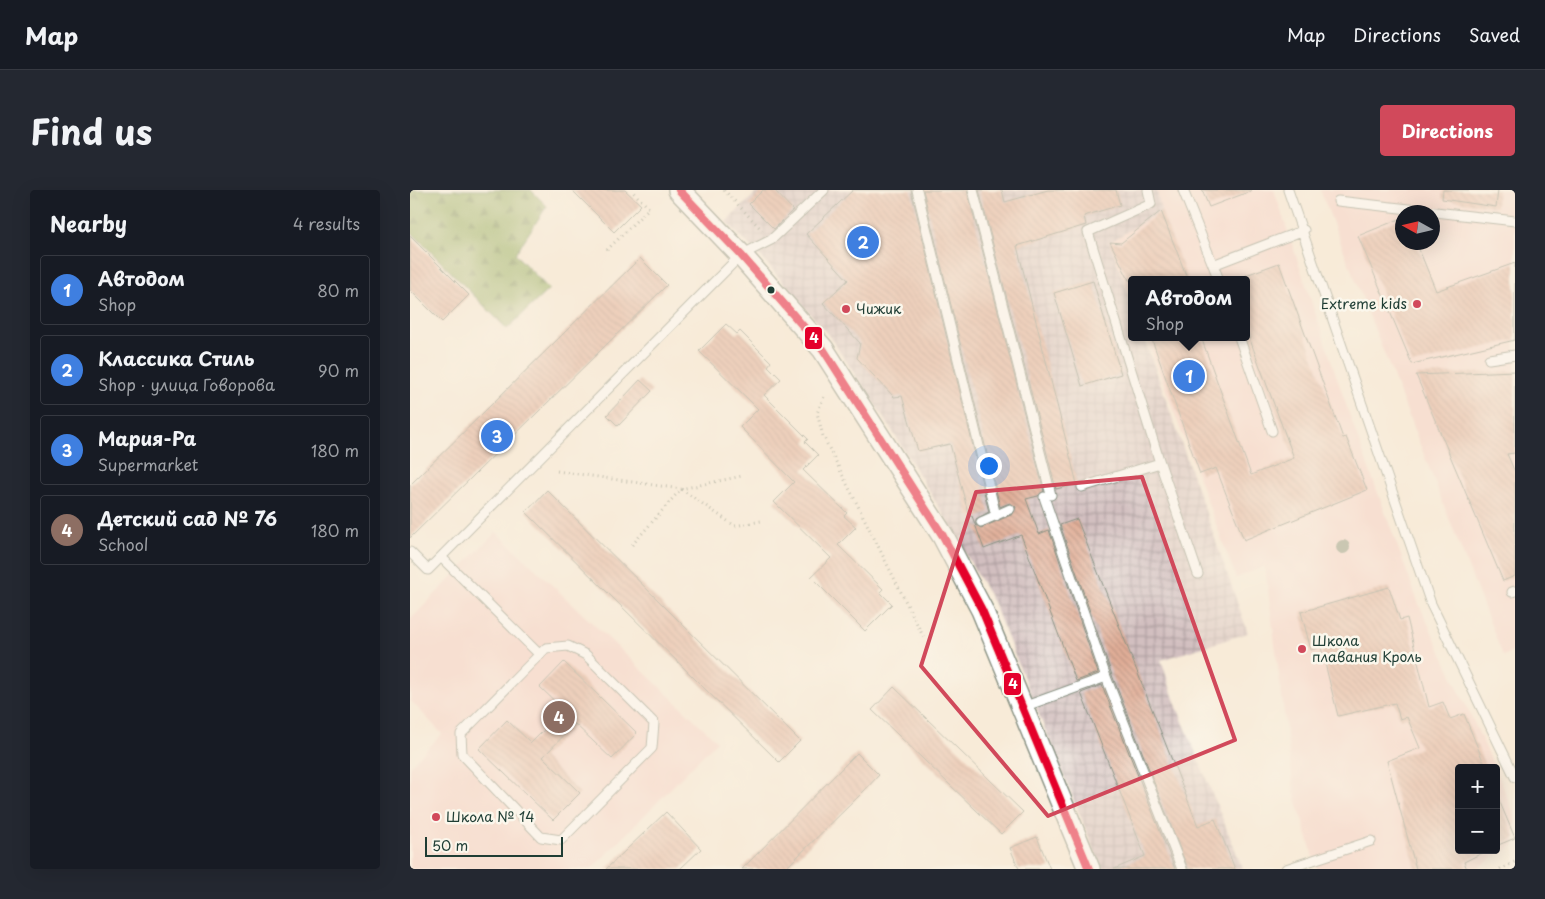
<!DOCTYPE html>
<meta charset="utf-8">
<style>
body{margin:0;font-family:"Playpen Sans",sans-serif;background:#242831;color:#f1f3f6}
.controls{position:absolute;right:15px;bottom:15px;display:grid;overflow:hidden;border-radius:5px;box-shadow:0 5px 20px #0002}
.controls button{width:45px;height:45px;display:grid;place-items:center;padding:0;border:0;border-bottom:1px solid #363941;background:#171b24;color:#f1f3f6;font:25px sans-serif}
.compass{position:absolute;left:985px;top:15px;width:45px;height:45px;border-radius:50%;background:#171b24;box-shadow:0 5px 20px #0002;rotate:278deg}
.scale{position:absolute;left:15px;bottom:12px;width:138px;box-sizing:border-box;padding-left:5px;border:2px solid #1f3d34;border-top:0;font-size:14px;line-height:18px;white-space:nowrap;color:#1f3d34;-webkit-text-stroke:4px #fbf7ec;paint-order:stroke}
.you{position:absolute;left:578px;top:275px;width:18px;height:18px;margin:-12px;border:4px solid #fff;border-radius:50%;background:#1a73e8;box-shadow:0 0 0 8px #1a73e833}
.badge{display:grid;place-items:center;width:32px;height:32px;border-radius:50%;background:#d1495b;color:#fff;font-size:16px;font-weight:700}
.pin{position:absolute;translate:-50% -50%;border:2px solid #fff;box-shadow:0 1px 5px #0006}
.popup{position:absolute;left:718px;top:86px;width:122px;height:65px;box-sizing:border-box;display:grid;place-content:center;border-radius:5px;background:#171b24;filter:drop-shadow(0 1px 4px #0005);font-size:16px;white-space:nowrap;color:#9ea1a6}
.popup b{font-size:19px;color:#f1f3f6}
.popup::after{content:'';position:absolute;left:50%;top:100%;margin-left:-10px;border:10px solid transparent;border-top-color:#171b24}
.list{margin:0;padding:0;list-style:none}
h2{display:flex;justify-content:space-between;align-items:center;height:65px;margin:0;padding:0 20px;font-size:21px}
h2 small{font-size:16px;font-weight:400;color:#9ea1a6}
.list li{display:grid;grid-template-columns:32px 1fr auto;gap:15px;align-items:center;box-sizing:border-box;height:70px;margin:0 10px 10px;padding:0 10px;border:1px solid #363941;border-radius:5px}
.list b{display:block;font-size:19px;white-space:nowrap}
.list p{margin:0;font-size:16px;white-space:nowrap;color:#9ea1a6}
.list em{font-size:16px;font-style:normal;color:#9ea1a6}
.map{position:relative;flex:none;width:1105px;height:679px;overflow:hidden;border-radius:5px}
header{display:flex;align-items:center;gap:30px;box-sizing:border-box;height:70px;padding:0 25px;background:#171b24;border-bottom:1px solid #363941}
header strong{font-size:24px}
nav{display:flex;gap:28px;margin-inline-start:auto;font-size:18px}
.intro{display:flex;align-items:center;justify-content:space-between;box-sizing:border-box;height:120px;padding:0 30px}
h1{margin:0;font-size:35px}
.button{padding:12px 22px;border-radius:5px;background:#d1495b;color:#fff;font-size:18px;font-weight:700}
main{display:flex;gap:30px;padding:0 30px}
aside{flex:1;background:#171b24;border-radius:5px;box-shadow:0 5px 20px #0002}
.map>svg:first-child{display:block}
</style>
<header>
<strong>Map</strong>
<nav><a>Map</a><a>Directions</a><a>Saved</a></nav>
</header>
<div class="intro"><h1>Find us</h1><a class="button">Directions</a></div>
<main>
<aside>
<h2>Nearby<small>4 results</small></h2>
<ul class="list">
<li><span class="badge" style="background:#3f7fe0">1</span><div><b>Автодом</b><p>Shop</p></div><em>80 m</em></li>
<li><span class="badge" style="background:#3f7fe0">2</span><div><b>Классика Стиль</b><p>Shop · улица Говорова</p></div><em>90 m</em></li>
<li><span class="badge" style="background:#3f7fe0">3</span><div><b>Мария-Ра</b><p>Supermarket</p></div><em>180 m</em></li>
<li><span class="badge" style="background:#8d6e63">4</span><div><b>Детский сад № 76</b><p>School</p></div><em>180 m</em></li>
</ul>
</aside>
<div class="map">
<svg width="1105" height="679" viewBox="0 0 1105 679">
<defs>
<pattern id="industrial-grid" width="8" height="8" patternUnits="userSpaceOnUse" patternTransform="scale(1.25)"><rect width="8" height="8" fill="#d2bfc0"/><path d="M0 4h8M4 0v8" fill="none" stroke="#aa9c9d"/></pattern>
<pattern id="forest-firs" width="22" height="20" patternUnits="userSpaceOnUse" patternTransform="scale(1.25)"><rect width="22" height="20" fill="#95b163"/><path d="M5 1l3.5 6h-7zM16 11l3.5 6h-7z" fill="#799152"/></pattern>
<pattern id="building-back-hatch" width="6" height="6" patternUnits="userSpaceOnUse" patternTransform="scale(1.25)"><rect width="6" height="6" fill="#e1ae98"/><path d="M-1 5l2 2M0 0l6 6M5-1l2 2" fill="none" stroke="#b68f7d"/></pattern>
</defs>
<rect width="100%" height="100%" fill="#fbf7ec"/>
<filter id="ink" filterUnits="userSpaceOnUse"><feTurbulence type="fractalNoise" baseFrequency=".02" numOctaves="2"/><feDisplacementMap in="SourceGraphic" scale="10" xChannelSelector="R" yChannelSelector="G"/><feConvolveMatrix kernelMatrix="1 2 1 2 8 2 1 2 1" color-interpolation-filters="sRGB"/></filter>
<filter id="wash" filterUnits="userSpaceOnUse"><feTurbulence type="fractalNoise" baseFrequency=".0096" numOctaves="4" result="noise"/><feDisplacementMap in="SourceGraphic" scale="20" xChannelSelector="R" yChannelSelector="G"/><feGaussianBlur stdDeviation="1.12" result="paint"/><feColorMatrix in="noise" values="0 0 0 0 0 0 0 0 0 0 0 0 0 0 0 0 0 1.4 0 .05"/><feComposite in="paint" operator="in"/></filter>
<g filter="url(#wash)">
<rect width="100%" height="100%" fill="#f8ebd8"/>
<path fill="#f7d1c8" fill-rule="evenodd" d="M 747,0 L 864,0 L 943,235 L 1008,412 L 1085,578 L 1049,578 L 1049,660 L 1086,660 L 1086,580 L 1105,626 L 1105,654 L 1066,679 L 907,679 L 884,602 L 855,376 L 826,388 L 736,147 L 836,147 L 836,90 L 722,90 L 721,109 L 700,52 L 751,21 Z
M 910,0 L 1105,0 L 1105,461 L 1093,466 ZM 992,22 L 1022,22 L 1022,52 L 992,52 Z
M 86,342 L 307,551 L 182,679 L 0,679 L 0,576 L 32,544 L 0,510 L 0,430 Z"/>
<path fill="url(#industrial-grid)" d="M 349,0 L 747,0 L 751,21 L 700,52 L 721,112 L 722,147 L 734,147 L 838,443 L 751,470 L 765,512 L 833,679 L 692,679 L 584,414 L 533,324 L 478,234 L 420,147 L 353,69 L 316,32 Z"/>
<path fill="url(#forest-firs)" stroke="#5a774c" d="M 0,0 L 121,0 L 137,16 L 105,64 L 139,99 L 97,139 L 0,41 Z"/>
<g id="blocks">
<path fill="url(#building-back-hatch)" d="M 162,0 L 215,0 L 231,15 L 204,42 Z
M 353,0 L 364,0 L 383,20 L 364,39 L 339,14 Z
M 443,0 L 501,0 L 579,322 L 566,329 L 566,335 L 571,338 L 603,324 L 606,317 L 600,313 L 590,317 L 513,0 L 557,0 L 634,301 L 628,306 L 616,309 L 629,344 L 639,340 L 688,483 L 666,491 L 611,345 L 574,359 L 562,326 L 559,326 L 540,254 L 508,261 L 492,206 L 484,207 L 447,168 L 450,153 L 413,113 L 438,90 L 396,44 Z
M 569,0 L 592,0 L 595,12 L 638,0 L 706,0 L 710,15 L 674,26 L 676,35 L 607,56 L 667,294 L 646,299 Z
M 792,0 L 840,0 L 841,1 L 799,17 Z
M 1033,0 L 1088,0 L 1086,17 L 1032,9 Z
M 751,21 L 778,90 L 719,90 L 700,52 L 711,53 Z
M 992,28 L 992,52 L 1006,52 L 1026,101 L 1105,73 L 1105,150 L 1002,174 L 948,46 Z
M 0,46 L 59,105 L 32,132 L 0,100 Z
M 230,68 L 257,95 L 0,348 L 0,295 Z
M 869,73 L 933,248 L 936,247 L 957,300 L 834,350 L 806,278 L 790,284 L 741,147 L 791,147 L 841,285 L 884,268 L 836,139 L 836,85 Z
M 683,91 L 711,184 L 672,196 L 644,103 Z
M 316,134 L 327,144 L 330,141 L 361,172 L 358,176 L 371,189 L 354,205 L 398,249 L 395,252 L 408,265 L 393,280 L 437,323 L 434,326 L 446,337 L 428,355 L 473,399 L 470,402 L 482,414 L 455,441 L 401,387 L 421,368 L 364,312 L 384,292 L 330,237 L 348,219 L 289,161 Z
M 1105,181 L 1105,263 L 1097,264 L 1105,282 L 1105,386 L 1093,391 L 1006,185 Z
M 230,190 L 242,201 L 208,236 L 197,225 Z
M 137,300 L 390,551 L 369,572 L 116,322 Z
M 667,329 L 788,636 L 805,629 L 825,679 L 778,679 L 702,485 L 650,335 Z
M 979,397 L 990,430 L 997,428 L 1019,517 L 1033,512 L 1040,529 L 1054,524 L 1076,578 L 1049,578 L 1049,660 L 1078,660 L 1054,672 L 1057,679 L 1006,679 L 977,571 L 1010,558 L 997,527 L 990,529 L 985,513 L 928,526 L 911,457 L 901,460 L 891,422 Z
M 154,472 L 227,543 L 202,569 L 165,534 L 133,567 L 170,603 L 143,630 L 69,559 L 97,530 L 121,553 L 154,520 L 130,497 Z
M 692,495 L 765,679 L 704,679 L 735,666 L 671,503 Z
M 484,497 L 613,622 L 591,644 L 462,520 Z
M 447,563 L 469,585 L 454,601 L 375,679 L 332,679 Z
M 1086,603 L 1105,648 L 1086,656 Z
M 256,622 L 291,659 L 270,679 L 196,679 Z
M 627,647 L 640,679 L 609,679 L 600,658 Z"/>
</g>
</g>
<g filter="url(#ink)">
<use href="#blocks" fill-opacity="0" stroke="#8c9486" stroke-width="1"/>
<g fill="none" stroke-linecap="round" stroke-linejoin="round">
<g stroke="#8c9486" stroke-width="11">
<path id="service" d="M 507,0 L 586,326
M 563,0 L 641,305
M 738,0 L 741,14 L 678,42 L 750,273 L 788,384
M 773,0 L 803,75 L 894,40
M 878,0 L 1021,414 L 1105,587
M 928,11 L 1105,31
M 803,75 L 809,90
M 829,147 L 862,241
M 1079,169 L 1105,165
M 672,297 L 750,273
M 634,307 L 696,487 L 772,679
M 571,332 L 600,319
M 0,362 L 18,380 L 331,65 L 361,50 L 414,0
M 31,367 L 130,465
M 1102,402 L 1105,401
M 158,456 L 176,465 L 244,533 L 242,558 L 151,650 L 131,647 L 52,564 L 51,544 L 136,458 Z
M 613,517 L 696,487
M 876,679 L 961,651"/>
</g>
<g stroke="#8c9486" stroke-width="24">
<path id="tertiary" d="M 269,0 L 331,65 L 413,159 L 533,346 L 572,420 L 679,679"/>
</g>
<path stroke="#8c9486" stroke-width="3" stroke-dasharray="1 4" stroke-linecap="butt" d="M 314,0 L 352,40
M 197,60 L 239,18 L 221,0
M 414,207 L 407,223 L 413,246 L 514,448
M 147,281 L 271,299 L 332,286
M 222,355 L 271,299 L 325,336 L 351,331
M 1090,679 L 1105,672"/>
<use href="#service" stroke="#fff" stroke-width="9"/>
<use href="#tertiary" stroke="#fff" stroke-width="21"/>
<g stroke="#fbf7ec" stroke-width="11">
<path id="bus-1" d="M 269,0 L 331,65 L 413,159 L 533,346 L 572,420 L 679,679"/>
</g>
<use href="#bus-1" stroke="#e4002b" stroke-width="8"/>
</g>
<circle fill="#929b84" cx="933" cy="357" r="7"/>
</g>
<path d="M0 0H1105V679H0ZM 732,287 L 825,550 L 638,626 L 511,476 L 566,302 Z" fill="#f8ebd8" fill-opacity=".55" fill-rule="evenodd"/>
<path fill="none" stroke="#d1495b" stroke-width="4" stroke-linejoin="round" d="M 732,287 L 825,550 L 638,626 L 511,476 L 566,302 Z"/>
<circle fill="#1f3d34" stroke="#fbf7ec" stroke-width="2" cx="361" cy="100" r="4.5"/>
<g fill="#d1495b" stroke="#fbf7ec" stroke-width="2">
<circle cx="1007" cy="114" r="5"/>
<circle cx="436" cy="119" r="5"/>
<circle cx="892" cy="459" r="5"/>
<circle cx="26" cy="627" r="5"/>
</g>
<g text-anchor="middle" stroke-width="5" stroke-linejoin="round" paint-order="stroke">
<g font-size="14" fill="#1f3d34" stroke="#fbf7ec" text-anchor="start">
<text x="997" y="119" text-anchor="end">Extreme kids</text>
<text x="446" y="124">Чижик</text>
<text x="902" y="456">Школа<tspan x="902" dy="16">плавания Кроль</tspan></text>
<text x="36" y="632">Школа № 14</text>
</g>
</g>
<g stroke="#fbf7ec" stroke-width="2">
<rect x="394" y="136" width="19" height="24" rx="5" fill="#e4002b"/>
<rect x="593" y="482" width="19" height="24" rx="5" fill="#e4002b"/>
</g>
<g font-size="14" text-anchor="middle" font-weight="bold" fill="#fff">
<text x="404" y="153">4</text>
<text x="603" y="499">4</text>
</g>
</svg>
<div class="controls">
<button>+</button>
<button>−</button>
</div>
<svg class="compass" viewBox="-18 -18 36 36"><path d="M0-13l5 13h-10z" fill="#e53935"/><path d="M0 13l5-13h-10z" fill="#9ea1a6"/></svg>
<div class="scale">50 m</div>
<div class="you"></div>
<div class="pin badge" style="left:779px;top:186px;background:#3f7fe0">1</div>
<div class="popup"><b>Автодом</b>Shop</div>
<div class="pin badge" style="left:453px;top:52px;background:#3f7fe0">2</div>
<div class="pin badge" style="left:87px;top:246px;background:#3f7fe0">3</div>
<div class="pin badge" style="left:149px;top:527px;background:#8d6e63">4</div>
</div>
</main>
